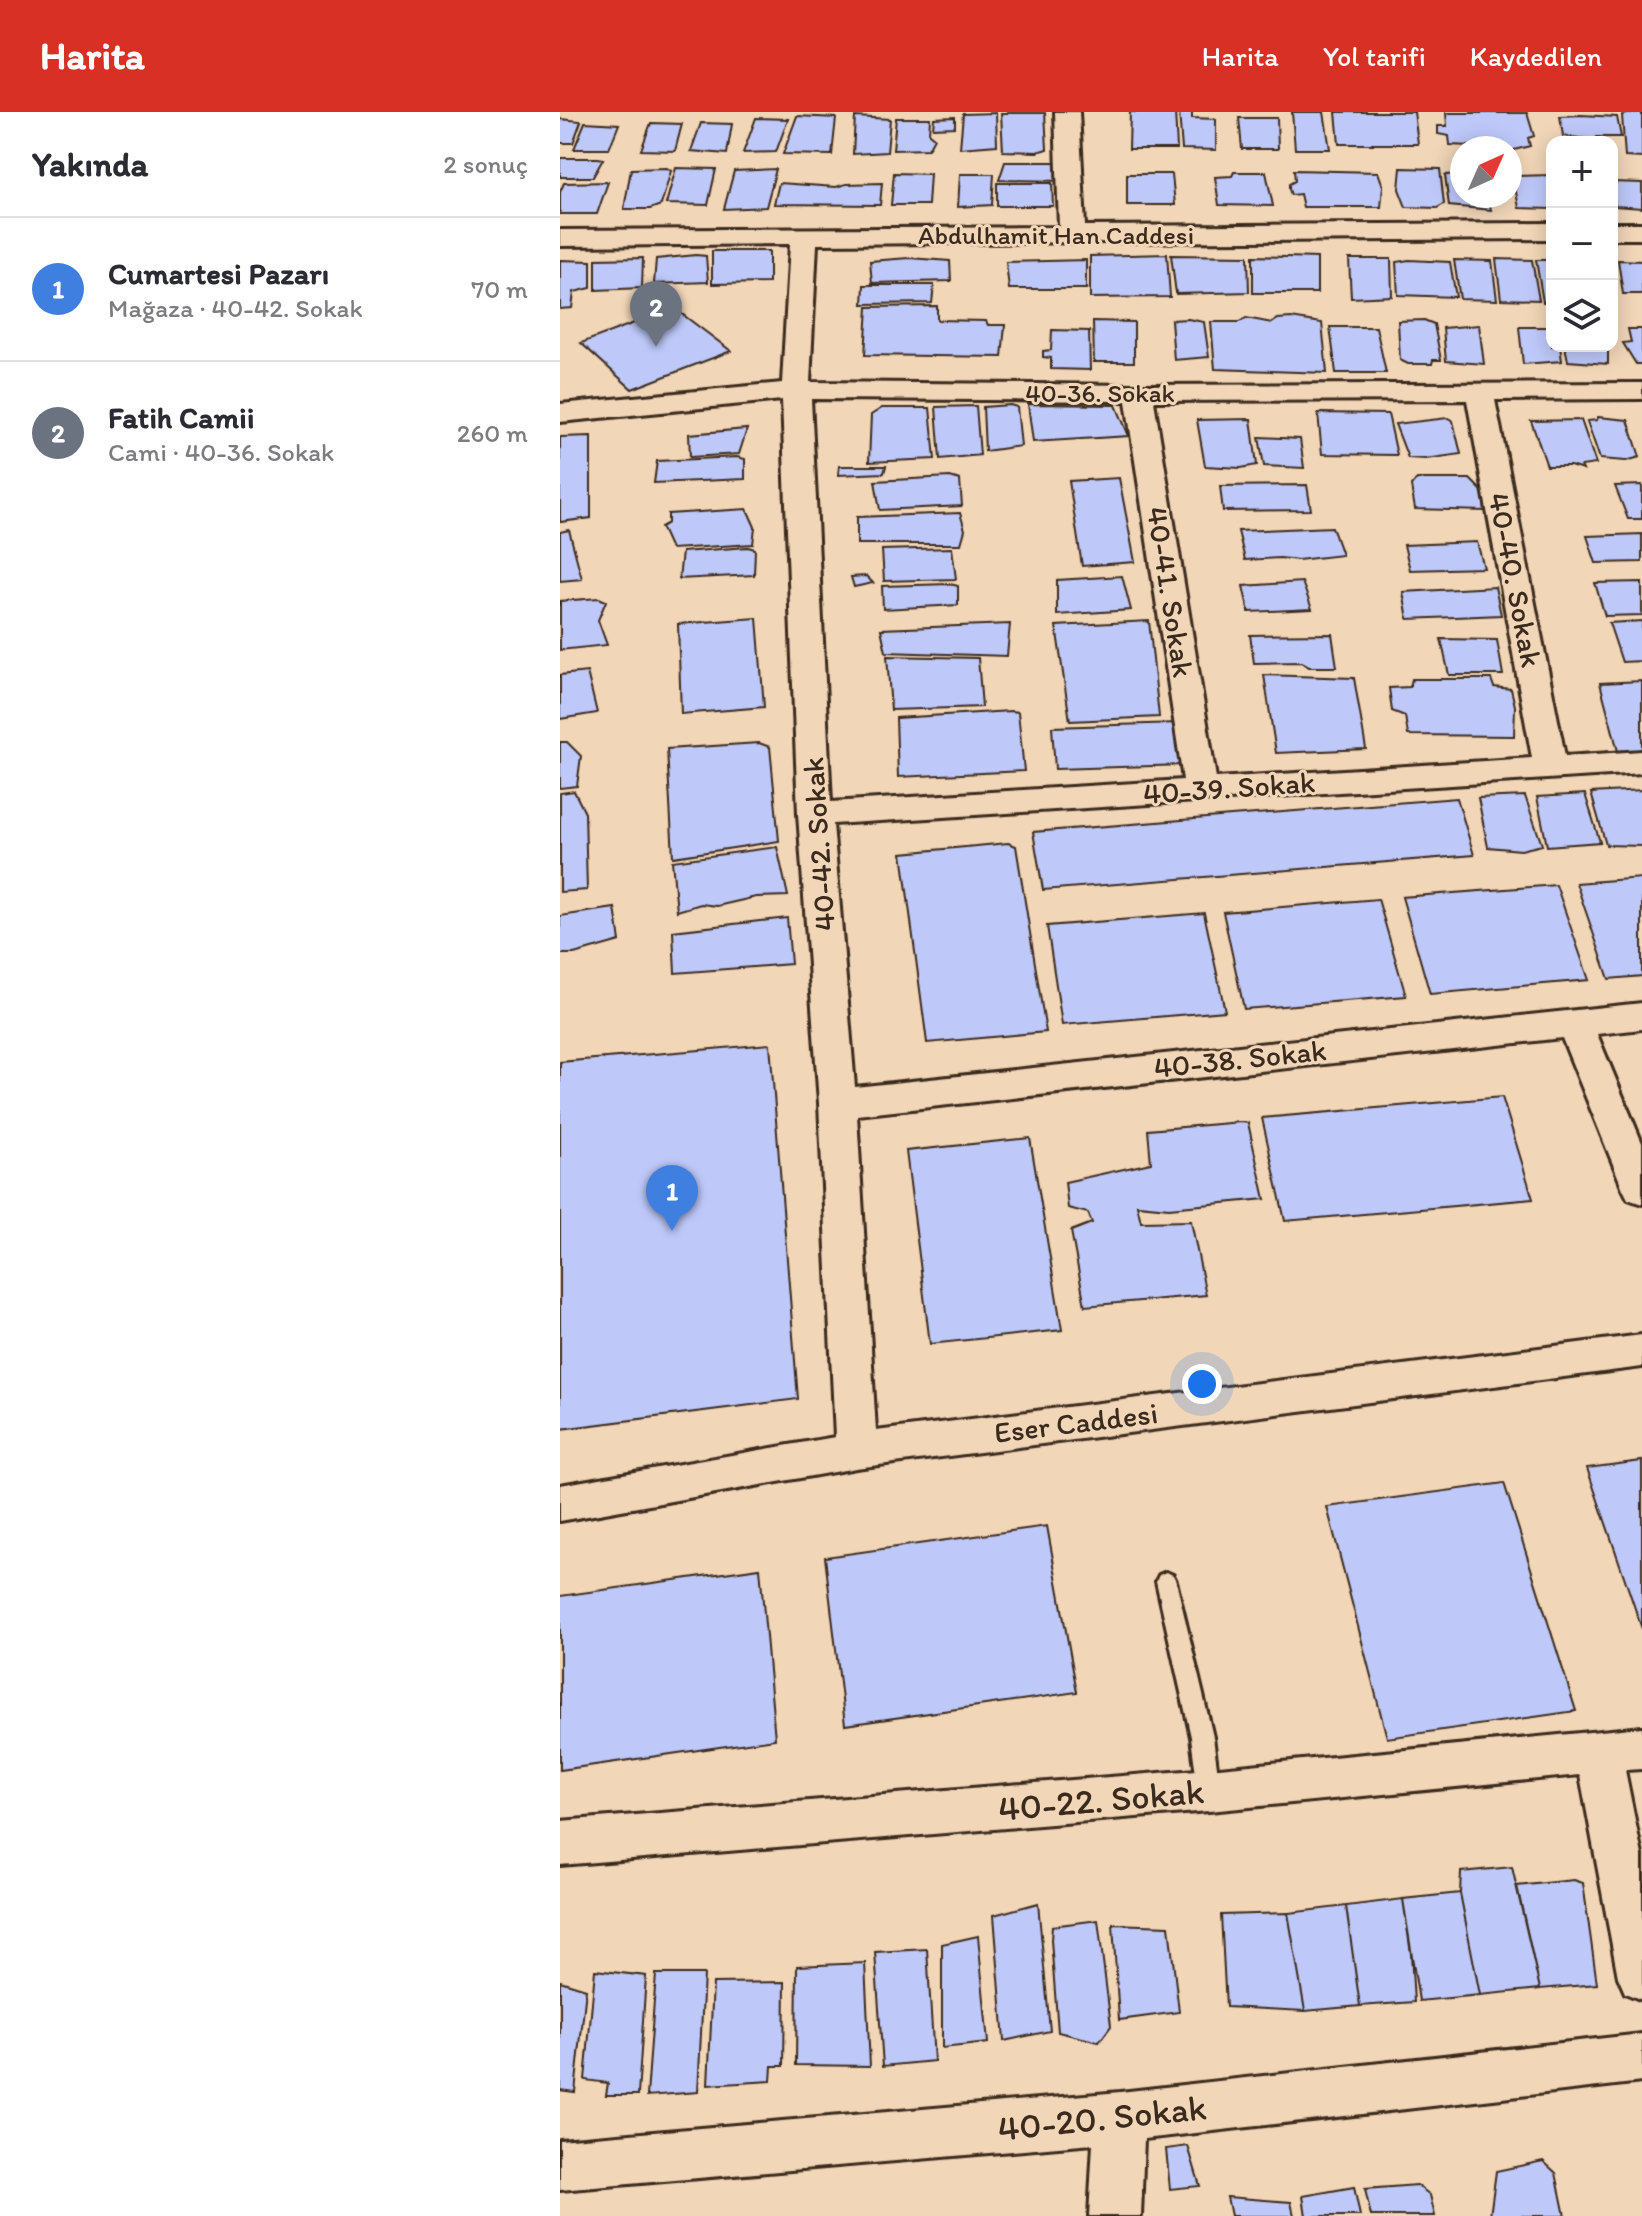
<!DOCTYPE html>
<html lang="tr">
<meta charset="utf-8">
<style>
body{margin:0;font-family:Itim,sans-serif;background:#f2f2f3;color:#2b2b33}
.controls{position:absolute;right:24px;top:24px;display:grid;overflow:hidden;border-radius:16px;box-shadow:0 4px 20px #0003}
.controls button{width:72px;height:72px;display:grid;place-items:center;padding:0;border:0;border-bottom:2px solid #e1e1e2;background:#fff;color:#2b2b33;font:40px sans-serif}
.compass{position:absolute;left:890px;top:24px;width:72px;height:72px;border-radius:50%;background:#fff;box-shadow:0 4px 20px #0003;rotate:45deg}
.you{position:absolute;left:642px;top:1272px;width:28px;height:28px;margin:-20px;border:6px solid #fff;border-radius:50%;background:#1a73e8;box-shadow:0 0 0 12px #1a73e833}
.badge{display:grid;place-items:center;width:52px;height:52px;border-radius:50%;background:#d93025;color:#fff;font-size:26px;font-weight:700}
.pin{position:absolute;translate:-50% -66px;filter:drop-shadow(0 2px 4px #0008)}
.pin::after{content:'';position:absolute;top:42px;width:28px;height:24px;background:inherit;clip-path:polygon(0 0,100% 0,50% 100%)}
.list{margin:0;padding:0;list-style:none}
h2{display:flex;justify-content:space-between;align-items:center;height:104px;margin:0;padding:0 32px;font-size:34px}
h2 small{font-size:26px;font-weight:400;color:#7c7c81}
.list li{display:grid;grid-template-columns:52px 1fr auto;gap:24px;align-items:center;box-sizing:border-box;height:144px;padding:0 32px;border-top:2px solid #e1e1e2}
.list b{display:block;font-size:30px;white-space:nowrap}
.list p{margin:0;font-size:26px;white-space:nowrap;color:#7c7c81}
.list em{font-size:26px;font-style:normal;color:#7c7c81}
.icon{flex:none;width:44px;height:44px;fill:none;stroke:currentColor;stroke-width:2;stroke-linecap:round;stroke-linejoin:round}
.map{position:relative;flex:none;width:1082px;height:2104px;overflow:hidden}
header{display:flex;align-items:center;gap:48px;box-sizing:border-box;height:112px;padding:0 40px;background:#d93025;color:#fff}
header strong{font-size:38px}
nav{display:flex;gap:44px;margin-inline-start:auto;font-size:28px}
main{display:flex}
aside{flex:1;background:#fff}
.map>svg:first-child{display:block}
</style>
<header>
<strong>Harita</strong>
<nav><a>Harita</a><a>Yol tarifi</a><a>Kaydedilen</a></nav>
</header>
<main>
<aside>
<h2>Yakında<small>2 sonuç</small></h2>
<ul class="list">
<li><span class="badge" style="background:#3f7fe0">1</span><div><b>Cumartesi Pazarı</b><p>Mağaza · 40-42. Sokak</p></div><em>70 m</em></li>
<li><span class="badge" style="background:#6b7280">2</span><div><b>Fatih Camii</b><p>Cami · 40-36. Sokak</p></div><em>260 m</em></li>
</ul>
</aside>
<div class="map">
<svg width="1082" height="2104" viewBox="0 0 1082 2104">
<rect width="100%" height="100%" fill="#f1d6b8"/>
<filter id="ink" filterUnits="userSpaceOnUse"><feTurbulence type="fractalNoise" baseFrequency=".0125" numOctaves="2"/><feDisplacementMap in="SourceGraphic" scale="16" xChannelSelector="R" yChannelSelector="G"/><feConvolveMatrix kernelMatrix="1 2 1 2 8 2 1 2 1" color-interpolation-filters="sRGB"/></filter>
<g filter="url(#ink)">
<path fill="#bec9fa" stroke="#3b2a1e" stroke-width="2" d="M 570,0 L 615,0 L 617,37 L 569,37 Z
M 619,0 L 632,0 L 632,6 L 656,7 L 656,38 L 622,37 Z
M 732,0 L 764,0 L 770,37 L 735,37 Z
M 776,0 L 854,0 L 858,32 L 779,32 Z
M 1079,0 L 1082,1 L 1082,46 L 1065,45 L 1062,3 Z
M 436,1 L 437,33 L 400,36 L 403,2 Z
M 441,1 L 485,1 L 487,37 L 477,40 L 443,39 Z
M 886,1 L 967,1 L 974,24 L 968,26 L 970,34 L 950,39 L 950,36 L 890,33 L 889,24 L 878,22 L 878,14 L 887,14 Z
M 1021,3 L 1057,5 L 1061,25 L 1037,25 L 1035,28 L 1003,24 L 1000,4 Z
M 237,4 L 276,6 L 272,43 L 223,42 Z
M 295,5 L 330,7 L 327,40 L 293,42 Z
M 395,5 L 395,15 L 373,16 L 374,6 Z
M 196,6 L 228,7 L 216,40 L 183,41 Z
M 336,6 L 370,6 L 369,22 L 374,26 L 368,37 L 333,38 Z
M 679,6 L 717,6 L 718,37 L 682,37 Z
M 0,7 L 21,9 L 13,31 L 0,31 Z
M 25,10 L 59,12 L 49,37 L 14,37 Z
M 91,11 L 122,12 L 115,39 L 81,38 Z
M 141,11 L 172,12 L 167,42 L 131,39 Z
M 0,46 L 37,46 L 43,47 L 33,65 L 0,65 Z
M 445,50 L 508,50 L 508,69 L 439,68 Z
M 107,56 L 111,59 L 101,93 L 90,97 L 64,97 L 71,57 Z
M 116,56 L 156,57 L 148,93 L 106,92 Z
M 841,56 L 880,57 L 884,92 L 877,96 L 846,95 L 839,77 Z
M 216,57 L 206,95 L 164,97 L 174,59 Z
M 734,58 L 818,60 L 823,74 L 821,95 L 743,95 L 740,82 L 731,83 L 729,77 L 729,72 L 735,69 Z
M 674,60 L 706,60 L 713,94 L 659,93 L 655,65 L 672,64 Z
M 334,61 L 370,62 L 368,93 L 331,93 Z
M 400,62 L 434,62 L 432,93 L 398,95 Z
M 567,62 L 612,62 L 615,93 L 567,93 Z
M 902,62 L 902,84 L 928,84 L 931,98 L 889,94 L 885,63 Z
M 992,63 L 992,97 L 959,96 L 953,64 Z
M 48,70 L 37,102 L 0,102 L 0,80 L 4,71 Z
M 1052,70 L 1082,71 L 1082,96 L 1055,94 Z
M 219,71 L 276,75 L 286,72 L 322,71 L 320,93 L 214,92 Z
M 437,71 L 492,71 L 493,94 L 437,94 Z
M 152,139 L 209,139 L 209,171 L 152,172 Z
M 607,142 L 610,185 L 530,186 L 530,144 Z
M 136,143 L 146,144 L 148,170 L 94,172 L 96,147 Z
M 611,143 L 688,144 L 689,180 L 616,182 Z
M 693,144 L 757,146 L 757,181 L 693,181 Z
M 83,146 L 82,176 L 36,178 L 36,147 Z
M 349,146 L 390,149 L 391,169 L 312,171 L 310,149 Z
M 789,147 L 831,147 L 832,184 L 791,186 Z
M 936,147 L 972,148 L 979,188 L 941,187 Z
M 0,148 L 31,149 L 31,176 L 14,180 L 12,196 L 0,197 Z
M 526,148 L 526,177 L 449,177 L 446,150 Z
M 849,148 L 890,150 L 896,185 L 838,183 L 836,150 Z
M 894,148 L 932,149 L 937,188 L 900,187 Z
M 976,148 L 992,148 L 992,190 L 983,190 Z
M 1058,148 L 1082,149 L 1082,182 L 1063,182 Z
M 304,173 L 374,173 L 372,191 L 303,192 Z
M 377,194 L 377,208 L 426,209 L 428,213 L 445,213 L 442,245 L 305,243 L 308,195 Z
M 114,196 L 171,239 L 72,277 L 21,231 Z
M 686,206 L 712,211 L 718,207 L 731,206 L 762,211 L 767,261 L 655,257 L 651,210 L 679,210 Z
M 628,207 L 644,210 L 649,245 L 614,248 L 611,208 Z
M 864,208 L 874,212 L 881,248 L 873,248 L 872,252 L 848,252 L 840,248 L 838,209 Z
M 533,209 L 574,210 L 574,250 L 534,250 Z
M 919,213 L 924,252 L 886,249 L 883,216 Z
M 770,215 L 816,215 L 826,261 L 776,261 Z
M 959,215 L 992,215 L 992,234 L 1000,234 L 1002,249 L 963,252 Z
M 1068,217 L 1082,217 L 1082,252 L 1076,252 L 1063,231 L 1071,230 Z
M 492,218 L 529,219 L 530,258 L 491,257 L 491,246 L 483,245 L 483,239 L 491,238 Z
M 1005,234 L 1048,234 L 1048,252 L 1008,249 Z
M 468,292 L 556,293 L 569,324 L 473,330 Z
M 450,293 L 457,295 L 461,334 L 425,339 L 423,295 Z
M 416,294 L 420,343 L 380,347 L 376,295 Z
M 322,296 L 370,296 L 375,347 L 309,350 L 311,303 Z
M 758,301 L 828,302 L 837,343 L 762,342 Z
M 1038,305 L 1068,308 L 1080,345 L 1066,349 L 1040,347 L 1027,309 L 1037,308 Z
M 888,306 L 893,309 L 901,342 L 866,347 L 848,346 L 835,312 Z
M 691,307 L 697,353 L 681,356 L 645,354 L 637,308 Z
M 1021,308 L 1036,352 L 1021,354 L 1023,358 L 1010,354 L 987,354 L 971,309 Z
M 187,317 L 179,342 L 130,345 L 129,322 Z
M 31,324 L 31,406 L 0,410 L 0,325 Z
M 699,325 L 740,327 L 744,356 L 704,354 Z
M 177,345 L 185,347 L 185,367 L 94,371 L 97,349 Z
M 279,354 L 326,354 L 324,361 L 278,363 Z
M 390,365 L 400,368 L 402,394 L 320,398 L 315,369 Z
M 559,366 L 575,450 L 522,454 L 509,369 Z
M 857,367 L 910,367 L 923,380 L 925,399 L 855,397 L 851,374 Z
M 747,373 L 751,398 L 663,399 L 660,374 Z
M 1082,373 L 1082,407 L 1068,407 L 1055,374 Z
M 187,397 L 195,415 L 193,432 L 111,437 L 101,415 L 108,411 L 108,402 Z
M 400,401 L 405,418 L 401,432 L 297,432 L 297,405 Z
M 772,415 L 782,443 L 738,448 L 720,446 L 685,448 L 678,419 Z
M 9,418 L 22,467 L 0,469 L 0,420 Z
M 1082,422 L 1082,450 L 1036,451 L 1027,424 Z
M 917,430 L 924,456 L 850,458 L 844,433 Z
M 188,435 L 195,437 L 194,463 L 119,467 L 122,440 Z
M 392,436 L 396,467 L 324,469 L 322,438 Z
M 306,464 L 313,471 L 294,475 L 291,465 Z
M 562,464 L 571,498 L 497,503 L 497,468 Z
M 742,470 L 752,497 L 689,500 L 683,474 Z
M 1082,470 L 1082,503 L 1045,504 L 1035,471 Z
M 390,472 L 398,474 L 398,493 L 323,497 L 322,474 Z
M 935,475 L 941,503 L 848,507 L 843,480 Z
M 39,486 L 46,489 L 38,508 L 47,533 L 0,538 L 0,489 Z
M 197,506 L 204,595 L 121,602 L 118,512 Z
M 589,509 L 599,605 L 510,609 L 496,514 Z
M 1082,509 L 1082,549 L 1062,550 L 1049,511 Z
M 450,512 L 447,544 L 326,540 L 321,517 Z
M 772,522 L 777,555 L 749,555 L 742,550 L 694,551 L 690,523 Z
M 881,527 L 937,528 L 943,563 L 889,563 Z
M 327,544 L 418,546 L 422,595 L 331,598 Z
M 27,560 L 37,601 L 0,607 L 0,563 Z
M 704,563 L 794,566 L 806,637 L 716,641 Z
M 852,567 L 931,567 L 934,575 L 951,577 L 955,594 L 954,624 L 848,623 L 845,604 L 832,599 L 829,576 L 850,575 Z
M 1082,569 L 1082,643 L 1059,643 L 1040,571 Z
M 451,599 L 458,600 L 464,659 L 338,665 L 336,606 Z
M 619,611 L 625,653 L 495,657 L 492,615 Z
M 0,630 L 7,630 L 21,644 L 17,674 L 0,676 Z
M 199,631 L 210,635 L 219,729 L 113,745 L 107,637 Z
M 1082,678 L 1082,734 L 1046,733 L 1031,681 Z
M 14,679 L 25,701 L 27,778 L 0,780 L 0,681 Z
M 1025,682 L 1040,730 L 987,734 L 977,685 Z
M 965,684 L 982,733 L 961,738 L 928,735 L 918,686 Z
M 897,686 L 914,743 L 483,778 L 473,720 Z
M 448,731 L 456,734 L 486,920 L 367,931 L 342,741 Z
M 217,735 L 228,784 L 196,785 L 157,794 L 141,792 L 117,799 L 112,749 Z
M 1082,766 L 1082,864 L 1049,867 L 1016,771 Z
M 996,773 L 1029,868 L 870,882 L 842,785 Z
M 818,787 L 846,884 L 684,897 L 663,800 Z
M 55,796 L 60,829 L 14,842 L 0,842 L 0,804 Z
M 644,801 L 665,899 L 502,913 L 487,814 Z
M 227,806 L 231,852 L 115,861 L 113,819 Z
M 210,932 L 238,1287 L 0,1317 L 0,950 Z
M 942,985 L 973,1087 L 725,1109 L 702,1006 Z
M 681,1010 L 688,1011 L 705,1087 L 609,1096 L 577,1093 L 581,1110 L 631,1109 L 646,1183 L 525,1194 L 511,1119 L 532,1111 L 528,1101 L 508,1096 L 505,1070 L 591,1051 L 588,1018 Z
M 470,1026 L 502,1218 L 370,1232 L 346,1039 Z
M 1082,1349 L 1082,1517 L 1027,1356 Z
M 944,1371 L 1016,1599 L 827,1626 L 767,1395 Z
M 487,1414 L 517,1580 L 285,1613 L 265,1445 Z
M 200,1456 L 215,1627 L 0,1658 L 0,1484 Z
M 952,1755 L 980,1877 L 920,1883 L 900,1781 L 901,1760 Z
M 1014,1768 L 1023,1771 L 1037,1872 L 980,1877 L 957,1774 Z
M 900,1781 L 920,1883 L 859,1889 L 843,1787 Z
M 843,1787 L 851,1842 L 854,1890 L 800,1894 L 786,1794 Z
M 478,1791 L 490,1919 L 444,1929 L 434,1803 Z
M 786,1794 L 800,1894 L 745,1899 L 728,1801 Z
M 728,1801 L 745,1899 L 666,1895 L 661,1803 Z
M 538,1808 L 551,1914 L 539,1930 L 498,1920 L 491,1828 L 492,1814 Z
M 553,1812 L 609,1814 L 619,1900 L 559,1908 Z
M 418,1824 L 428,1931 L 382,1936 L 382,1832 Z
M 367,1837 L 374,1949 L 323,1954 L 315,1840 Z
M 305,1851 L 310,1954 L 236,1953 L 237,1854 Z
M 35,1858 L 86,1864 L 78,1983 L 46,1983 L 48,1971 L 25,1968 Z
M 96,1862 L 144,1862 L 138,1980 L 87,1984 Z
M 0,1869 L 26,1877 L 15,1980 L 0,1978 Z
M 225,1870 L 224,1954 L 212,1954 L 211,1969 L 148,1973 L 153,1871 Z
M 628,2034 L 640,2074 L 610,2077 L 606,2037 Z
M 983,2049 L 996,2061 L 1005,2104 L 930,2104 L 936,2059 Z
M 857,2073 L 870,2083 L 875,2104 L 811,2104 L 805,2077 Z
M 794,2075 L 800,2104 L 746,2104 L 743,2084 Z
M 667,2085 L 731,2090 L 734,2104 L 671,2104 Z"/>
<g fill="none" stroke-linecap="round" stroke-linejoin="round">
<g stroke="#3b2a1e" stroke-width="6">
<path id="lane" d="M 606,1460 L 613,1463 L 616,1469 L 653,1625 L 660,1678 L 657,1685 L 649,1688 L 641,1685 L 638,1678 L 631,1625 L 596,1469 L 599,1463 Z"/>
</g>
<g stroke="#3b2a1e" stroke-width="6">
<path id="street" d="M 495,0 L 519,0 L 525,114 L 992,111 L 992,127 L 257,132 L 250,270 L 579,273 L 1082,271 L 1082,287 L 935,288 L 1005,644 L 1082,639 L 1082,661 L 273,712 L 295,975 L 1082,891 L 1082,917 L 1037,922 L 1082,1031 L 1082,1092 L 1068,1087 L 1063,1077 L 1002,926 L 297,1003 L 316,1319 L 1082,1223 L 1082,1255 L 296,1356 L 0,1409 L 0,1373 L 275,1325 L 259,991 L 238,702 L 222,288 L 0,310 L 0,292 L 222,271 L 230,132 L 0,134 L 0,118 L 499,115 ZM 251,287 L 566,289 L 623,668 L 271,690 ZM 907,288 L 972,646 L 656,666 L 594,289 Z
M 1052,111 L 1082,111 L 1082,127 L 1052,127 Z
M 1082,1615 L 1082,1657 L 1065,1658 L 1082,1743 L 1082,1888 L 1065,1881 L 1058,1865 L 1020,1663 L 649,1699 L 0,1753 L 0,1709 L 649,1657 Z
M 1082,1922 L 1082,1970 L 584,2027 L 581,2104 L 529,2104 L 533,2032 L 0,2078 L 0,2028 L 560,1980 Z"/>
</g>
<use href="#lane" fill="#f1d6b8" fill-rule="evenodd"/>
<use href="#street" fill="#f1d6b8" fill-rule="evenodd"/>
</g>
</g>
<g text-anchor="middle" stroke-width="6" stroke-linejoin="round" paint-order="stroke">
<g font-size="26" fill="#3b2a1e" stroke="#f1d6b8">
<text x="496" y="132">Abdulhamit Han Caddesi</text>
<text x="540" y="290">40-36. Sokak</text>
</g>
<g font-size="30" fill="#3b2a1e" stroke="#f1d6b8">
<text transform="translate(955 468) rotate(79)" y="10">40-40. Sokak</text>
<text transform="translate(610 480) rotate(81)" y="10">40-41. Sokak</text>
<text transform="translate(669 676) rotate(-4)" y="10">40-39. Sokak</text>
<text transform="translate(259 732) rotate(-94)" y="10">40-42. Sokak</text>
<text transform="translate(680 947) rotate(-6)" y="10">40-38. Sokak</text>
<text transform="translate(516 1311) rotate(-7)" y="10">Eser Caddesi</text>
</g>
<g font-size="36" fill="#3b2a1e" stroke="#f1d6b8">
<text transform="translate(541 1687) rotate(-5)" y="13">40-22. Sokak</text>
<text transform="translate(542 2005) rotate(-6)" y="13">40-20. Sokak</text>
</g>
</g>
</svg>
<div class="controls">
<button>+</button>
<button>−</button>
<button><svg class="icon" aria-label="layers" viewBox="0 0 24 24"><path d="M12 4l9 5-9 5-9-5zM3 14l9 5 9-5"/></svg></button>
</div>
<svg class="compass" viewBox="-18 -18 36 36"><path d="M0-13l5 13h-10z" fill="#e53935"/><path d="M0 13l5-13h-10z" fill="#7c7c81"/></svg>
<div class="you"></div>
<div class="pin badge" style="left:112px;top:1119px;background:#3f7fe0">1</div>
<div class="pin badge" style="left:96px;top:235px;background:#6b7280">2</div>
</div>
</main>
